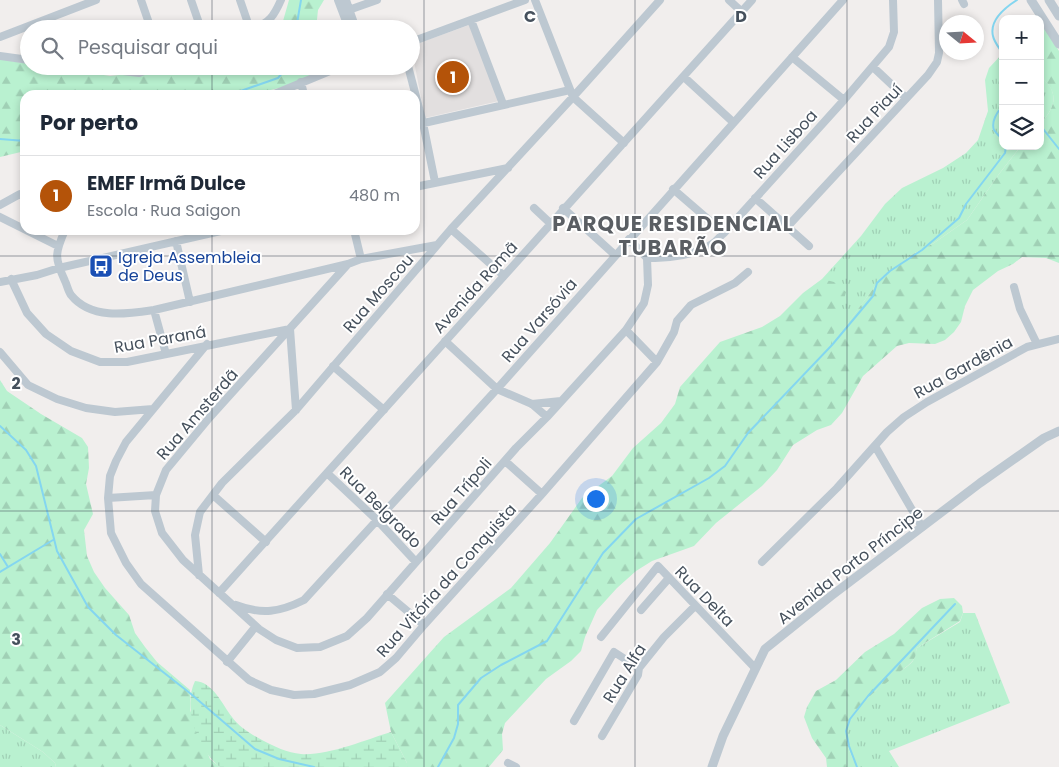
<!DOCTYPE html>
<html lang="pt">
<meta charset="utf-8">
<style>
body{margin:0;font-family:Poppins,sans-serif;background:#f2f2f3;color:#1f2937}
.controls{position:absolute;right:15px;top:15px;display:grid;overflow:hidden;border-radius:10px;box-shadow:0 2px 8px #0003}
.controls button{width:45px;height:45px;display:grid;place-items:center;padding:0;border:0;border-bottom:1px solid #e0e1e3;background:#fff;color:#1f2937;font:25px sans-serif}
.compass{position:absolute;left:939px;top:15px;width:45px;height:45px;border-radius:50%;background:#fff;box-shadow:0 2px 8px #0003;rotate:108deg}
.you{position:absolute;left:595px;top:498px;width:18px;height:18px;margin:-12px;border:4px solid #fff;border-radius:50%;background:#1a73e8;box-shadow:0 0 0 8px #1a73e833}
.badge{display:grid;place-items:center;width:32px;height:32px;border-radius:50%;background:#b45309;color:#fff;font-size:16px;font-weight:700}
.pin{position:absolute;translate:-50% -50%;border:2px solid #fff;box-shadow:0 1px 5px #0006}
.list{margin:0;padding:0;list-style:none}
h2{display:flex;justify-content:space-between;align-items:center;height:65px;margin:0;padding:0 20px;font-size:21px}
h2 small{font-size:16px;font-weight:400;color:#747a83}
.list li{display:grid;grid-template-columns:32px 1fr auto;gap:15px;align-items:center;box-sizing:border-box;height:80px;padding:0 20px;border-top:1px solid #e0e1e3}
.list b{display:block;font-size:19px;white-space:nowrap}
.list p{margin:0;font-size:16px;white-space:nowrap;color:#747a83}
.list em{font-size:16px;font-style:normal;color:#747a83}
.icon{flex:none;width:28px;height:28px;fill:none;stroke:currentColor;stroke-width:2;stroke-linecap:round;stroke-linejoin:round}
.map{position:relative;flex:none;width:1059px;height:767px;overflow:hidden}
.search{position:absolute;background:#fff;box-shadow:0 2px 8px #0003;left:20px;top:20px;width:400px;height:55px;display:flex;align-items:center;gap:12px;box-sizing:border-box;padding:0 18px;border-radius:28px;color:#747a83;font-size:19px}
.panel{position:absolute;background:#fff;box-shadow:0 2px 8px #0003;left:20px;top:90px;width:400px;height:145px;border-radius:15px}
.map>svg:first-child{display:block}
</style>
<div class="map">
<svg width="1059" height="767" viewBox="0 0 1059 767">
<defs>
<pattern id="grass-tufts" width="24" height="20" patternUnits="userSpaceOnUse" patternTransform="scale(1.25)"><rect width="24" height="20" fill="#b9f1d0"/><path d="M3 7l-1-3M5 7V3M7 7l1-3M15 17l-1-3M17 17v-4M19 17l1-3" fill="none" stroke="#a0d0b5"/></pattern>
<pattern id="forest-firs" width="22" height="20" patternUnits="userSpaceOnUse" patternTransform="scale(1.25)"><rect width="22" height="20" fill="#b9f1d0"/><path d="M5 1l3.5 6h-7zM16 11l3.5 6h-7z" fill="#a0d0b5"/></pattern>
<pattern id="wetland-marsh" width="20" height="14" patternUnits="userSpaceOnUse" patternTransform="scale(1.25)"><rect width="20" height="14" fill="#b9f1d0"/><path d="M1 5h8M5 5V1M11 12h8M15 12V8" fill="none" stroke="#a0d0b5"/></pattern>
</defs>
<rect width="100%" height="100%" fill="#f1eeed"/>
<path fill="#e2dfdf" d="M 469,25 L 499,101 L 425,118 L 411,46 Z"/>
<path fill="url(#grass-tufts)" d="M 1003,53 L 1003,146 L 1021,146 L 999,174 L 967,220 L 934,243 L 913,254 L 881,278 L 829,349 L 822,279 L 861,236 L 885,204 L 902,188 L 943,168 L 966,153 L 978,140 L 988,111 L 985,80 L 989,68 Z
M 1040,76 C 1059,91 1057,106 1040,124 Z
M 963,613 L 975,613 L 1010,703 L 889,751 L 899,767 L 858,767 C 827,721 865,701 896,674 C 902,670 911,665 914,659 C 915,656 916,651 917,648 L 960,622 Z
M 0,725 L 43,752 L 55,763 L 56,767 L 0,767 Z"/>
<path fill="url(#forest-firs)" d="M 289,0 L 324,0 L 318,10 L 316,29 L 263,29 L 283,21 Z
M 1040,21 L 1059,51 L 1059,263 L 1046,258 L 1022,257 L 1013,264 L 998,271 L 973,290 L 965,306 L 961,322 L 954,332 L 945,340 L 935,344 L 909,343 L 897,346 L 863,376 L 842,413 L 831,425 L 817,430 L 793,445 L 777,470 L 762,486 L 716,523 L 694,546 L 652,561 L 636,571 L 617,588 L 597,610 L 585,637 L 581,651 L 571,661 L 546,679 L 505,723 L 502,734 L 503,750 L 489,767 L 407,767 L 407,763 L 391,732 L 385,703 L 444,637 L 511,588 L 550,543 L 582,498 L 612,476 L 633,448 L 661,423 L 675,404 L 680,387 L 720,342 L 762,327 L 780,316 L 803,293 L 822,279 L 834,282 L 846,292 L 830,347 L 881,278 L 913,254 L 934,243 L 967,220 L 999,174 L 1021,146 L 1040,146 L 1040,124 C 1057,106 1059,92 1040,76 Z
M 0,59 L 29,64 L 29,66 L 46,66 L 110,76 L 155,71 L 167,66 L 327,66 L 317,79 L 250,95 L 25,95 L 25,151 L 0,157 Z
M 0,380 L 7,391 L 41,414 L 82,438 L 88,447 L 89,468 L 86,484 L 93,514 L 84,530 L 87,556 L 94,572 L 105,588 L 129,615 L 135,633 L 145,647 L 157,662 L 190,690 L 190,710 L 210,759 L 220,767 L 56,767 L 55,763 L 43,752 L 0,725 Z
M 954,598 L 962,606 L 963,613 L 960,621 L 917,648 C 916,651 916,656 914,659 C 911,664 904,668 900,672 C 868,699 826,719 858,767 L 827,767 L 826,758 L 812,738 L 804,717 L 807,707 L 816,691 L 836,680 L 865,652 L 894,634 L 922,608 L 940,599 Z"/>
<path fill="url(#wetland-marsh)" d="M 195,681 C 213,682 222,704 232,717 C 239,727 251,734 262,740 C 273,746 288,753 301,754 C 327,756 365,740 391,732 L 407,763 L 407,767 L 220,767 C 198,750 182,708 195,681 Z"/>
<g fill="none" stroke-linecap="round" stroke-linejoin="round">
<path stroke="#84d6f0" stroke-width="2" d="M 296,29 L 301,0
M 1003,54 C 1000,49 994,42 993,36 C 989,20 1006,7 1017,0
M 229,95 L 278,78 L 288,66
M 1003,107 C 997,111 991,122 994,130 C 996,133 1000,137 1003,139
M 1040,125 L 1059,149
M 0,139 L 25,141
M 0,426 L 26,450 L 36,466 L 57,551 L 88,607 L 116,635 L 191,694 L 255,749 L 279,759 L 314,767
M 0,554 L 8,567
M 0,572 L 53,540
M 438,767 L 454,738 L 458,724 L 458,705 L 481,678 L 501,665 L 547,641 L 603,553 L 636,519 L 709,478 L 725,466 L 748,433 L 832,345 L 873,296 L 877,283 L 890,271 L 922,250 L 959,218 L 966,204 L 1005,153 L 1006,146
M 857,767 L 849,746 L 846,731 L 850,719 L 868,696 L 955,604"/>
<path stroke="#bdc8d1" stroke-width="8" d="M 141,0 L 151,29
M 191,0 L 201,29
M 240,0 L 250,29
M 338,0 L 349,29
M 346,0 L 356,29
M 535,0 L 573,97 L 624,143
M 729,0 L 742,12
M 962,0 L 964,4
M 343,12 L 377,0
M 471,20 L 503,104
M 253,29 C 270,22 274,16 281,0
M 0,37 L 96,0
M 411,42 L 525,0
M 0,56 L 29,60
M 792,57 L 844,100
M 82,66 L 139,73 L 157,66
M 408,66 L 423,123 L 435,182
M 873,67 L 906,98
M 684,77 L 733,122
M 301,82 L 304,95
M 272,95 L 342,66
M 415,125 L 570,90
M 415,187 L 508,168
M 673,189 L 724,233
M 755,198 L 809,246
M 0,205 L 20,194 L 25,196
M 534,208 L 550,223
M 563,208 L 615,255
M 0,217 L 58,246
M 788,226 L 928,75 L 937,62 L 939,53 L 938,0
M 451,229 L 503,275
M 65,230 C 55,253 54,257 65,281 C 67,285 68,291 71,295 C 91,320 127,314 154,310 L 348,264 L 361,259 L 437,245
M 354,230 L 361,259
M 176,241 L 190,302
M 647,258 C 668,258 694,256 712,244 C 717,241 720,236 724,233 L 844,100 L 889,47 L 894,32 L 893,0
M 348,264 L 210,417 L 166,470 L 156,495 L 155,511 L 162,533 L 183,560 L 259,629 L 276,640 L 297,648 L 320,647 L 347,636 L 367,618 L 516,448 L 547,417 L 626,330 L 644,303 L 648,285 L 647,258 L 629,239
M 11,279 L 27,313 L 46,334 L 71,351 L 100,362 L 127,362 L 290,329 L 296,410
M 0,282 L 37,275 L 59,268 L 225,230
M 1014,287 L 1020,309 L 1037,344
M 154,310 L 166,354
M 626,330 L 657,362
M 445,341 L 497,389 L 532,404 L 547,417
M 207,344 L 126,442 L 116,461 L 110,476 L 108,498 L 111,533 L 126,563 L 141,584 L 249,680 L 271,690 L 294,695 L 314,694 L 350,685 L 380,672 L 396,658 L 424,625 L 542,494 L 657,362 L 674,332 L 677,321 L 691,305 L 735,283 L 748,272
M 0,352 L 28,385 L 57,399 L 86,408 L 115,412 L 153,409
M 333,366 L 384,410
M 532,404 L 561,401
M 875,446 L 922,527
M 505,461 L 542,494
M 327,473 L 377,520 L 416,562
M 213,495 L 266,542
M 108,498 L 156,495
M 762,562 L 837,488 L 887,432 L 904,417 L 927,402 L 1027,347 L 1059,339
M 199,575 L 195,535 L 200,512 L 222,483 L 296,410 L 451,229 L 573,97 L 660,0
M 219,593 L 752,0
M 387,594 L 424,625
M 236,605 C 262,615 280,612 304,600 L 497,389 L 843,0
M 641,610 L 669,578
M 601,637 L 658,566 L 755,668
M 227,662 L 256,626
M 574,721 L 614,652 L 639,668
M 602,736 L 638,675 L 639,668 L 664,637 L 695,606
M 508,763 L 516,767"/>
<path stroke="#bdc8d1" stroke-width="9" d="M 1031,0 L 1059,44
M 1049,0 L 1059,16
M 712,767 L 723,736 L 765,649 L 831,596 L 980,483 L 1044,438 L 1059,431"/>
</g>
<path fill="none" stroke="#45505c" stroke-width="1" stroke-opacity="0.55" d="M 212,0 L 212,29M 424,0 L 424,767M 635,0 L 635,767M 847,0 L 847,767M 212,66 L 212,95M 212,230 L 212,767M 0,256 L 1059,256M 0,511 L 1059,511"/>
<defs>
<g id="bus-square" transform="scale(1.25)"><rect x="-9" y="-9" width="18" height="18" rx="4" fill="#1a4fb4" stroke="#fff"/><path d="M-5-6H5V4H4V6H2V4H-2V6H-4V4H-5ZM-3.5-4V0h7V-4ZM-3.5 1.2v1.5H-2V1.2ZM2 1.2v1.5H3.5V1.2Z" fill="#fff"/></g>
</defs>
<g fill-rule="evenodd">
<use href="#bus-square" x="101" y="266"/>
</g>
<g text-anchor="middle" stroke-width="4" stroke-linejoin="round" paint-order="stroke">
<g font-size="16" fill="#45505c" stroke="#fff">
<text transform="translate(874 113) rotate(-47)" y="6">Rua Piauí</text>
<text transform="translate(785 144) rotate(-48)" y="6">Rua Lisboa</text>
<text transform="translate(475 287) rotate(-48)" y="6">Avenida Romã</text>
<text transform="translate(378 293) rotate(-49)" y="6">Rua Moscou</text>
<text transform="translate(539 320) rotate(-49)" y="6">Rua Varsóvia</text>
<text transform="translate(160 339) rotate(-10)" y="6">Rua Paraná</text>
<text transform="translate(963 367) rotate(-29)" y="6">Rua Gardênia</text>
<text transform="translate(197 414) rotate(-49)" y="6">Rua Amsterdã</text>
<text transform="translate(461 491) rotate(-49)" y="6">Rua Trípoli</text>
<text transform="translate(381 507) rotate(45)" y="6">Rua Belgrado</text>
<text transform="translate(850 565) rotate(-38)" y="6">Avenida Porto Príncipe</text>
<text transform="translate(446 580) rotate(-48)" y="6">Rua Vitória da Conquista</text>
<text transform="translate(705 596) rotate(46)" y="6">Rua Delta</text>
<text transform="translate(624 673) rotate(-58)" y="6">Rua Alfa</text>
</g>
<g font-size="16" fill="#164399" stroke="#fff" text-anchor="start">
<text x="118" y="263">Igreja Assembleia<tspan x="118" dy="18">de Deus</tspan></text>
</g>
<g font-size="21" font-weight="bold" letter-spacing="1" fill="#5a5e63" stroke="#fff">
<text x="673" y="231">PARQUE RESIDENCIAL<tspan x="673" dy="24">TUBARÃO</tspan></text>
</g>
</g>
<g font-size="16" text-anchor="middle" font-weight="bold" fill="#45505c" stroke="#fff" stroke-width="4" stroke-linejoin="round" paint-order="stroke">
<text x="530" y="22">C</text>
<text x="741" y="22">D</text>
<text x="16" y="389">2</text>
<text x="16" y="645">3</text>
</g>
</svg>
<div class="controls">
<button>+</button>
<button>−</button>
<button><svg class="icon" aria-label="layers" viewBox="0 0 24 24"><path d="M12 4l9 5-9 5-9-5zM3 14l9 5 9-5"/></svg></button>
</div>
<svg class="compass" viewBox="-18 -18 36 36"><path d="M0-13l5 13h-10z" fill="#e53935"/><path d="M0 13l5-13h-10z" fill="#747a83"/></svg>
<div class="you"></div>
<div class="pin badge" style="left:453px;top:77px">1</div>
<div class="search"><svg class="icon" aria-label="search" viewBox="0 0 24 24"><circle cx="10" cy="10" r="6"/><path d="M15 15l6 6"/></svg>Pesquisar aqui</div>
<section class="panel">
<h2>Por perto<small></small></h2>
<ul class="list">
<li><span class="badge">1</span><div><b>EMEF Irmã Dulce</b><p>Escola · Rua Saigon</p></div><em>480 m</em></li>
</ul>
</section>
</div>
